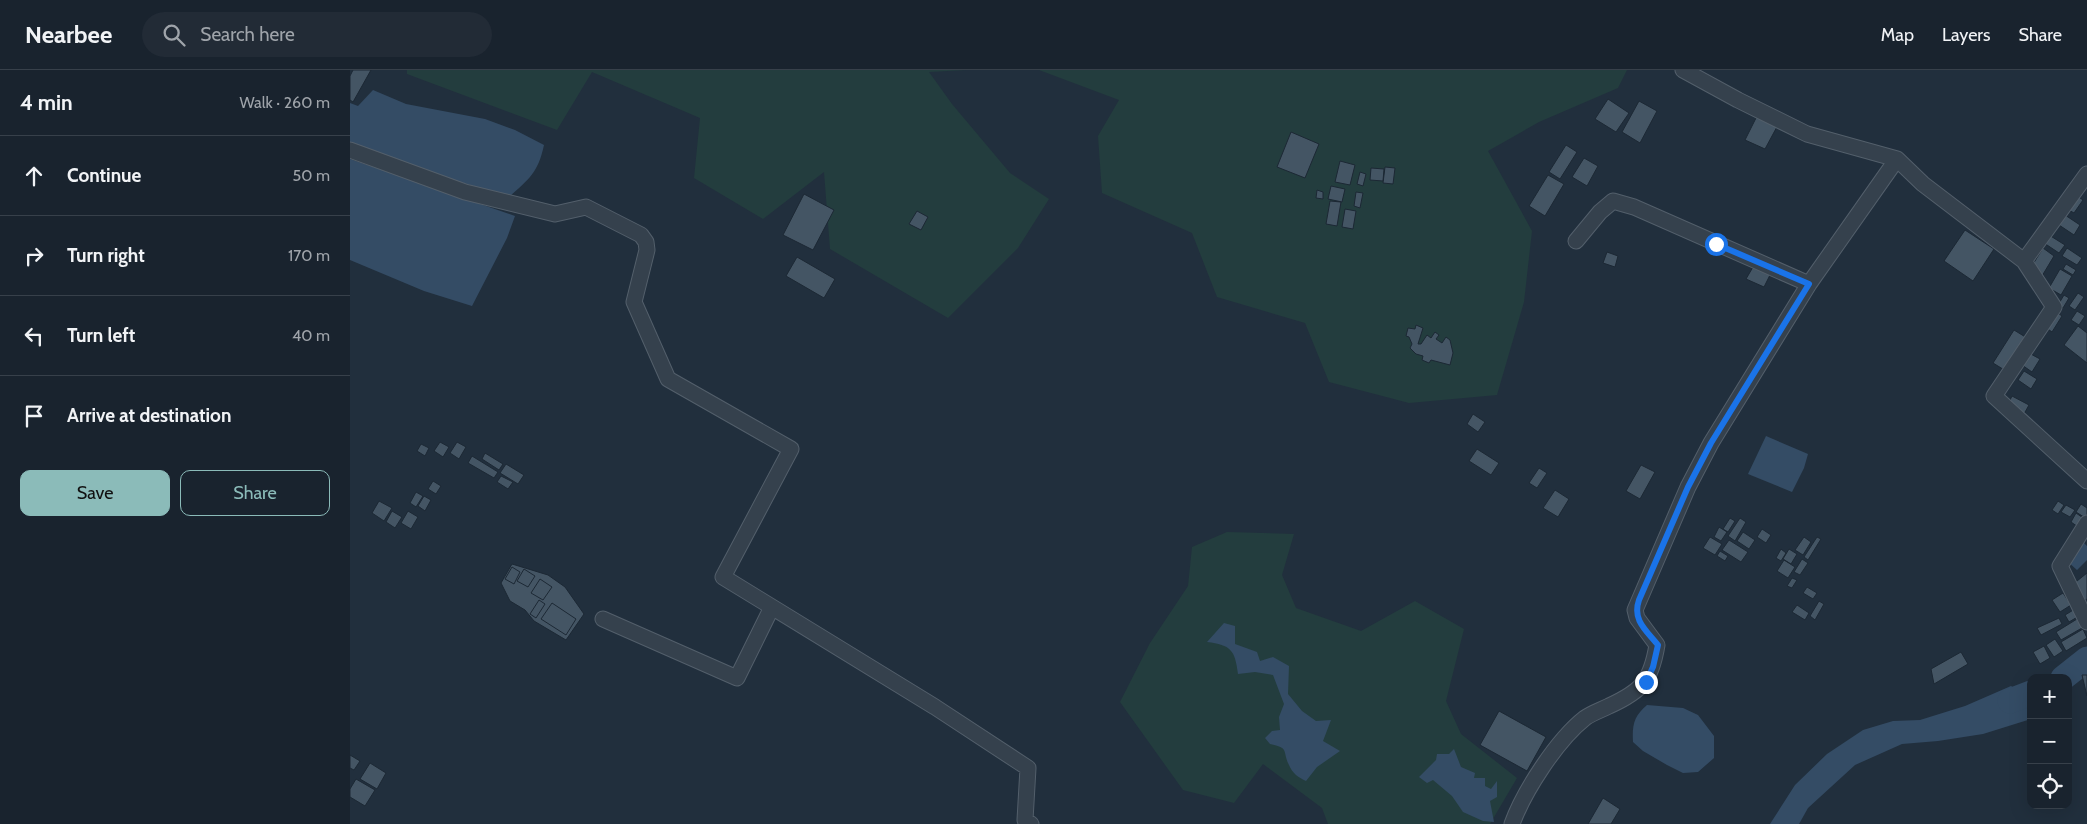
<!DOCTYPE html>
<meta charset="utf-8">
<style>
body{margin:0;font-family:Cabin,sans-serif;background:#222b36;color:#f1f3f6}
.controls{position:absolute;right:15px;bottom:15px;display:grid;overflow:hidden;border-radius:10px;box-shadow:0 5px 20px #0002}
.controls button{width:45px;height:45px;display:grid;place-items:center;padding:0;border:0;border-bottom:1px solid #37404a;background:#19232e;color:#f1f3f6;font:25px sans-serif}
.stop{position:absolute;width:15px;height:15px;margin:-11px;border:4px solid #1a73e8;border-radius:50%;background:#fff}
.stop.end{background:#1a73e8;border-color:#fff;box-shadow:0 1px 5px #0008}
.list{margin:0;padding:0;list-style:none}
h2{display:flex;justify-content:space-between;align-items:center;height:65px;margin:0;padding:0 20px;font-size:21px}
h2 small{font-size:16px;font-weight:400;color:#9fa4aa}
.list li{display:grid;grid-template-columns:32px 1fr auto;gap:15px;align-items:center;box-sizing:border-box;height:80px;padding:0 20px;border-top:1px solid #37404a}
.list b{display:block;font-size:19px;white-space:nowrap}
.list em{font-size:16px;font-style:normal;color:#9fa4aa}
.actions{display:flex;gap:10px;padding:15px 20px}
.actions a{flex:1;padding:11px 0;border:1px solid #8bbbb9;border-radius:10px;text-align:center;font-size:18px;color:#8bbbb9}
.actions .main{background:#8bbbb9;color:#111}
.icon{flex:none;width:28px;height:28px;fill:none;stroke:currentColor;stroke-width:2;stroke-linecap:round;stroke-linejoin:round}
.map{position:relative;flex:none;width:1737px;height:754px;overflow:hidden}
header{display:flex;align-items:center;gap:30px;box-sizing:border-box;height:70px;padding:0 25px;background:#19232e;border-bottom:1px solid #37404a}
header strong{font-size:24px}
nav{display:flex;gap:28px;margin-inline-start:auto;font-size:18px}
.search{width:350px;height:45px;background:#222b36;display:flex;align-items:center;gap:12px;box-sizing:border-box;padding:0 18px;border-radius:28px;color:#9fa4aa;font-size:19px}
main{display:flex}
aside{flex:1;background:#19232e}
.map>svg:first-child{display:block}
</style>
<header>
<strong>Nearbee</strong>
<div class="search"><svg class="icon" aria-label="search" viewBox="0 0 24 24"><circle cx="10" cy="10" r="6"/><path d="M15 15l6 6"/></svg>Search here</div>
<nav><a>Map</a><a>Layers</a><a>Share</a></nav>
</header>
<main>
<aside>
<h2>4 min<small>Walk · 260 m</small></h2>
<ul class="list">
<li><svg class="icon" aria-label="ahead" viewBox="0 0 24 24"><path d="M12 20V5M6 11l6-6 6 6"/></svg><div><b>Continue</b></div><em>50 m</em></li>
<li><svg class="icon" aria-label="right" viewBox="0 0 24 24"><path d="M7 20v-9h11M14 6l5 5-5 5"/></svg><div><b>Turn right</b></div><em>170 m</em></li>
<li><svg class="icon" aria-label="left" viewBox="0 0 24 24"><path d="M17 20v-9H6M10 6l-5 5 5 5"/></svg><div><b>Turn left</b></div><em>40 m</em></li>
<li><svg class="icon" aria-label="arrive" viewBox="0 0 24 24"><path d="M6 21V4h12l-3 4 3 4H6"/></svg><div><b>Arrive at destination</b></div></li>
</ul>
<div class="actions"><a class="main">Save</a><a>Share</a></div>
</aside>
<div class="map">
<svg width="1737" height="754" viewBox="0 0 1737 754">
<rect width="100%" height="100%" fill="#212f3d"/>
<path fill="#233d3e" d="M 57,0 L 616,0 L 579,2 L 602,34 L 660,103 L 699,129 L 668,178 L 598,248 L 480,179 L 474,102 L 413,149 L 344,108 L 350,48 L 242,2 L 207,60 L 57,4 Z
M 689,0 L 1277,0 L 1268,18 L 1189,52 L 1138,81 L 1182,161 L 1174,232 L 1147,325 L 1059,333 L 979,312 L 955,253 L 867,227 L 842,163 L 752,123 L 748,66 L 769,30 Z
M 877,462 L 944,464 L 932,505 L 946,538 L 1011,561 L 1065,531 L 1114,559 L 1096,631 L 1111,664 L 1167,708 L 1140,754 L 978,754 L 972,738 L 913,694 L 884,733 L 833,720 L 770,632 L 800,573 L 838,516 L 842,477 Z"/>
<path fill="#344c65" d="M 23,20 L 56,34 L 135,49 L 165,60 L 194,75 C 188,103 179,109 159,127 L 114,113 L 89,109 L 0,75 L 0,33 L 8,36 Z
M 0,89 L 165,146 L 157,168 L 122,236 L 74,221 L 0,190 Z
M 1416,366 L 1458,384 L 1454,398 L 1442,422 L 1398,404 Z
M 1734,473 L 1737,476 L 1737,490 L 1727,500 L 1717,491 Z
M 874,553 L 885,556 L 885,574 L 907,582 L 910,591 L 923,587 L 939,596 L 938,624 L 952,641 L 966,651 L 981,650 L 973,671 L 990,681 L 967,697 L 956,711 C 949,708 942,703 939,695 C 932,681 940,678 920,674 L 915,668 L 922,661 L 930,660 L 929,647 L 934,634 L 923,605 L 905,602 L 888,604 C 885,580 881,575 857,572 Z
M 1661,616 L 1681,629 L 1681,649 L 1633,664 L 1588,671 L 1552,674 L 1505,695 L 1458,738 L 1449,754 L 1420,754 L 1445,715 L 1477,684 L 1513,660 L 1543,651 L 1570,650 L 1615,636 Z
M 1297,635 L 1333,638 L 1348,645 L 1364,666 L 1364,688 L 1348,702 L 1333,703 L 1317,695 L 1293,681 L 1283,672 C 1282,655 1284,646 1297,635 Z
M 1104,679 L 1111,697 L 1125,703 L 1124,708 L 1135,708 L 1135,716 L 1141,719 L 1147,711 L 1147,727 L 1140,731 L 1144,752 L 1133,751 L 1113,742 L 1102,726 L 1083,710 L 1077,713 L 1069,707 L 1086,690 L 1087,684 L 1099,684 Z"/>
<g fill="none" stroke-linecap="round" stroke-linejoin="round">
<path stroke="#344c65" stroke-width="25" d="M 1713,608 L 1737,589
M 1660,631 L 1681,623"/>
</g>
<path fill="#445564" stroke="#1c2834" d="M 3,0 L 21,0 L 3,32 L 0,30 L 0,6 Z
M 1258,29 L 1279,43 L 1266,62 L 1245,49 Z
M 1289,31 L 1307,41 L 1290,73 L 1272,62 Z
M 1409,42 L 1429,53 L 1415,79 L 1395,70 Z
M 941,62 L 969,74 L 955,108 L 927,97 Z
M 1216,75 L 1227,82 L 1210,109 L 1199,102 Z
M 1234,88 L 1248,96 L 1237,116 L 1222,107 Z
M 990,91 L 1005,95 L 1000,115 L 985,112 Z
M 1035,97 L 1045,98 L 1043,114 L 1033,113 Z
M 1021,98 L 1034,99 L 1033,111 L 1020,110 Z
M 1010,102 L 1016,104 L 1013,116 L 1007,114 Z
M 1198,105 L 1214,114 L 1195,146 L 1179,136 Z
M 981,116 L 995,119 L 992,132 L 978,129 Z
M 967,120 L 973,122 L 973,129 L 966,128 Z
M 1006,122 L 1013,123 L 1010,138 L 1004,136 Z
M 454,124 L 484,140 L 463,180 L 433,165 Z
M 1726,125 L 1733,130 L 1724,143 L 1717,139 Z
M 980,131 L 991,132 L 987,156 L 976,154 Z
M 995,139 L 1006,141 L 1003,159 L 992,157 Z
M 567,141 L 578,147 L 571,160 L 559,154 Z
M 1715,145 L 1730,155 L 1724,165 L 1709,155 Z
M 1615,160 L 1644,179 L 1623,211 L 1594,191 Z
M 1699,165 L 1715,175 L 1709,183 L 1694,173 Z
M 1693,178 L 1704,186 L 1692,206 L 1680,199 Z
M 1717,178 L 1732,188 L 1727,195 L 1712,186 Z
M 1257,182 L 1268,186 L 1265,197 L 1253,193 Z
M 447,187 L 485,209 L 474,228 L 436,206 Z
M 1716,194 L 1726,200 L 1723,205 L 1713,199 Z
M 1403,197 L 1420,205 L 1414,217 L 1396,209 Z
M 1710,199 L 1722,206 L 1711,225 L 1699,218 Z
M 1728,223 L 1734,227 L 1725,240 L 1719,236 Z
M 1714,225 L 1719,228 L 1713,238 L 1708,235 Z
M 1705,241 L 1712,246 L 1702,262 L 1695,257 Z
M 1727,241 L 1735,246 L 1729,255 L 1721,250 Z
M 1066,255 L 1073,258 L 1068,274 L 1071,274 L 1077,265 L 1081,268 L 1085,262 L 1089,265 L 1086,269 L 1092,273 L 1096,267 L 1100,270 L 1103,283 L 1100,295 L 1081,290 L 1079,293 L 1072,290 L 1073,286 L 1066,284 L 1060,278 L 1062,274 L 1059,267 L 1056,266 L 1058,258 L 1065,259 Z
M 1728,256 L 1737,263 L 1737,293 L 1714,275 Z
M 1664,260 L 1677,268 L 1656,301 L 1643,293 Z
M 1679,283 L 1690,289 L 1682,302 L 1672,295 Z
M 1674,301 L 1687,309 L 1681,319 L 1668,310 Z
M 1662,326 L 1679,335 L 1674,344 L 1658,334 Z
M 1123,344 L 1135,352 L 1128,362 L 1117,354 Z
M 90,372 L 99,377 L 93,387 L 84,381 Z
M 107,372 L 116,377 L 109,389 L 100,383 Z
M 71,374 L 79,378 L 75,386 L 67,381 Z
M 1127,379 L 1149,393 L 1141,405 L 1119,391 Z
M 135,383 L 153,394 L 149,400 L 132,389 Z
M 122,386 L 148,402 L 144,408 L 118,393 Z
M 156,394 L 174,405 L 168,414 L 150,403 Z
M 1291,395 L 1305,402 L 1290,429 L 1276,421 Z
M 1189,398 L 1197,403 L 1187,418 L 1179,413 Z
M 151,406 L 163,412 L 158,419 L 147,412 Z
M 83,411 L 91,416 L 86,424 L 78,419 Z
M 1205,420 L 1219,429 L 1208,447 L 1193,438 Z
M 66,422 L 73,426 L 66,437 L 60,433 Z
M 74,426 L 81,430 L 75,441 L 68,436 Z
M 29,431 L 42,438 L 34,451 L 22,443 Z
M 1708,431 L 1714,435 L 1708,444 L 1702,440 Z
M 1731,434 L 1737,438 L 1737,449 L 1726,442 Z
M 1716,435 L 1725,440 L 1720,447 L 1711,442 Z
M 42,441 L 52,447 L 45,458 L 36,452 Z
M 58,441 L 68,447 L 61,459 L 51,453 Z
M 1726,443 L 1736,450 L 1731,459 L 1721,452 Z
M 1380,448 L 1385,451 L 1378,462 L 1373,459 Z
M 1390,448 L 1396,452 L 1385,471 L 1378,466 Z
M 1369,457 L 1377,462 L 1371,471 L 1364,467 Z
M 1412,459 L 1421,465 L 1416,473 L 1407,467 Z
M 1393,462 L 1405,470 L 1399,479 L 1387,471 Z
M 1360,467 L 1372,474 L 1365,485 L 1353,478 Z
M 1454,467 L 1461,472 L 1453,485 L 1445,480 Z
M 1467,467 L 1471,469 L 1458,490 L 1454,487 Z
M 1379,470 L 1398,482 L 1391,492 L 1372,480 Z
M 1431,479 L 1436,483 L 1431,491 L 1426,488 Z
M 1439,479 L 1447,484 L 1441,494 L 1433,489 Z
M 1370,481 L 1378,486 L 1375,491 L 1367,486 Z
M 1452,489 L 1458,493 L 1450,505 L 1444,502 Z
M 1434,490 L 1445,497 L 1438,508 L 1427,501 Z
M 162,494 L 198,505 L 215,517 L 234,544 L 216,570 L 184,551 L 175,540 L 160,531 L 151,513 Z
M 162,497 L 170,502 L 164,514 L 155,509 Z
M 174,499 L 185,506 L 178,517 L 167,511 Z
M 1737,503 L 1737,529 L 1734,531 L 1722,515 Z
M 1442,508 L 1447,510 L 1442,518 L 1437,516 Z
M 190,509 L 202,517 L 193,530 L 181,523 Z
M 1457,517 L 1467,523 L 1463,529 L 1453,523 Z
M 1713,523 L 1721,535 L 1710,542 L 1702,530 Z
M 189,530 L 195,534 L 186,548 L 180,544 Z
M 1469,531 L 1474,534 L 1465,550 L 1460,546 Z
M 202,533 L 226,549 L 216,565 L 191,549 Z
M 1447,535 L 1459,543 L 1455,550 L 1442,542 Z
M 1725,539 L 1729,546 L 1719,552 L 1715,545 Z
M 1709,548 L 1712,554 L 1691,565 L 1687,558 Z
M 1727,549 L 1732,558 L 1711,570 L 1706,562 Z
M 1733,559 L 1737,568 L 1716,581 L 1711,572 Z
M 1705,569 L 1713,581 L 1704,587 L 1696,575 Z
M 1694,576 L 1700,588 L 1690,594 L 1683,582 Z
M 1611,582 L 1618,594 L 1584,614 L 1581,599 Z
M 1732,605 L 1737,605 L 1737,626 Z
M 1149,641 L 1196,667 L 1177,701 L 1130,675 Z
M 0,685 L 10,691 L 4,700 L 0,698 Z
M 20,693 L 36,703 L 27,719 L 10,709 Z
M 6,709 L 25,720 L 15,736 L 0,727 L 0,719 Z
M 1253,728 L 1270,739 L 1261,754 L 1238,754 Z"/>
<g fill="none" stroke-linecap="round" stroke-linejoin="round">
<g stroke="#535f6b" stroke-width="17">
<path id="street" d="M 1333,0 L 1388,30 L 1457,64 L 1547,89 L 1573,114 L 1674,191 L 1704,237 L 1644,326 L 1737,411
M 0,80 L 115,122 L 205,144 L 236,137 L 291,165 L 296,172 L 297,180 L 284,232 L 318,309 L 441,379 L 373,507 L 585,637 L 678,698 L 675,750 L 681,754
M 1226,171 L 1250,142 L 1263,131 L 1284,137 L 1459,214
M 1674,191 L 1737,104
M 1737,453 L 1710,496 L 1737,552
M 253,549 L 387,608 L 422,537
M 1162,754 C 1174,721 1207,670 1235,648 C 1242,643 1251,640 1259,636 C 1292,621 1301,611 1307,575 L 1287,548 L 1285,540 L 1338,417 L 1361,373 L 1459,214 L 1547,89"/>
</g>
<use href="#street" stroke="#35414d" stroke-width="15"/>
</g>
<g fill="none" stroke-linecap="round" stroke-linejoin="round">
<path stroke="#1a73e8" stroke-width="6" d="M 1296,612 L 1303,597 L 1308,575 C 1296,560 1282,550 1289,530 L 1338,417 L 1361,373 L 1459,214 L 1366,174"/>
</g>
</svg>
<div class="controls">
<button>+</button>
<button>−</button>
<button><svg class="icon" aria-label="locate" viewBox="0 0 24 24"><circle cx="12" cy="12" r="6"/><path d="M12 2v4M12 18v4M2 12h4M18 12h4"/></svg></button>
</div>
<div class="stop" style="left:1366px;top:174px"></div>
<div class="stop end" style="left:1296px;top:612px"></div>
</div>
</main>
